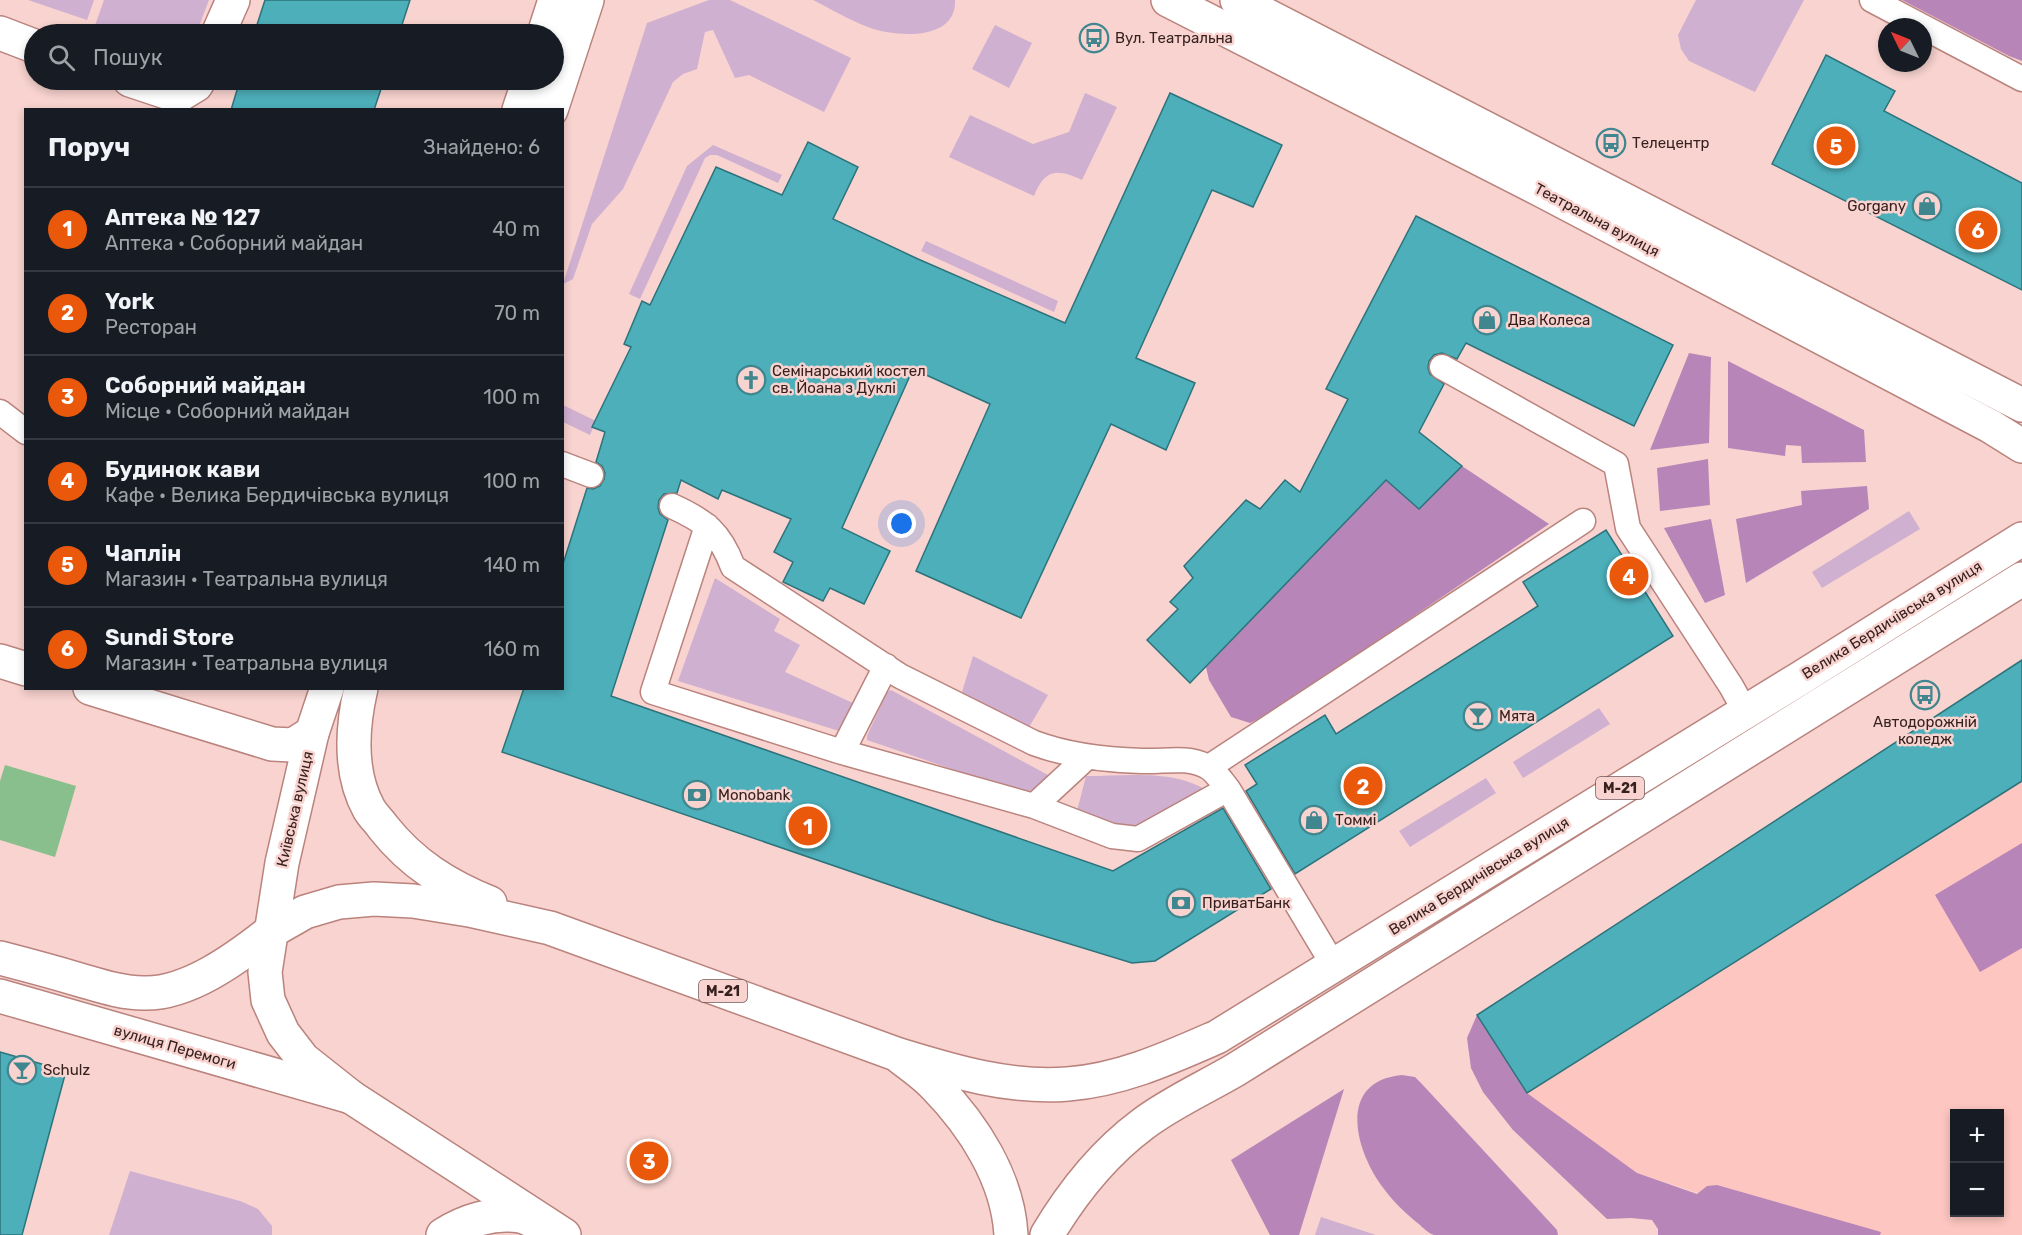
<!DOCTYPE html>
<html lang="uk">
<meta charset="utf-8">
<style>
body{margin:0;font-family:Rubik,sans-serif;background:#242831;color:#f1f3f6}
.controls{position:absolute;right:18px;bottom:18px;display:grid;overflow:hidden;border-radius:0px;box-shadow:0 3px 9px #0003}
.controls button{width:54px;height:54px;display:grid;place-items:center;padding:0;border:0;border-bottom:2px solid #363941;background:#171b24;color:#f1f3f6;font:30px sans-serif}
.compass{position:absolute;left:1878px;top:18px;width:54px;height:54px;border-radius:50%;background:#171b24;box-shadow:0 3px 9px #0003;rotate:313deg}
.you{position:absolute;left:902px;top:524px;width:21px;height:21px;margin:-15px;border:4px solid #fff;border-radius:50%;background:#1a73e8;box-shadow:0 0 0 9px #1a73e833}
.badge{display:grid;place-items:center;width:39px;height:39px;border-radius:50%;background:#ea580c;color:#fff;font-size:20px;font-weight:700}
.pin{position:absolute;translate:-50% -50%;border:3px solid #fff;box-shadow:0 2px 6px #0006}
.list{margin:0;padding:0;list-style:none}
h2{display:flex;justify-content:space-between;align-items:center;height:78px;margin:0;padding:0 24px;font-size:26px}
h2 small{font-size:20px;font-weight:400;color:#9ea1a6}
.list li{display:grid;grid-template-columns:39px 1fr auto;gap:18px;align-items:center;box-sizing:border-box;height:84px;padding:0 24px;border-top:2px solid #363941}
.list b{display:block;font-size:22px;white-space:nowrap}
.list p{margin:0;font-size:20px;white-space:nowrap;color:#9ea1a6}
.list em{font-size:20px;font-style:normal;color:#9ea1a6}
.icon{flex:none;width:33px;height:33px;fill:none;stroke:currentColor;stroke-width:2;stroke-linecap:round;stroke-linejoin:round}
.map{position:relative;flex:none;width:2022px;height:1235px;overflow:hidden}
.search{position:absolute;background:#171b24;box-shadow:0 3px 9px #0003;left:24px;top:24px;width:540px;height:66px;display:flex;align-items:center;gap:15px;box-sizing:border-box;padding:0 21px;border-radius:33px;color:#9ea1a6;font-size:22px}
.panel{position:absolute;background:#171b24;box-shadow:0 3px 9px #0003;left:24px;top:108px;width:540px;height:582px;border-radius:0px}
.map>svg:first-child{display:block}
</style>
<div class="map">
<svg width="2022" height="1235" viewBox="0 0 2022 1235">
<rect width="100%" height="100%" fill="#f8d3cf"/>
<path fill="#fdc6c0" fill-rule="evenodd" d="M 2022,660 L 2022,1235 L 1813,1235 L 1745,1208 L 1637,1173 L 1527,1093 L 1477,1015 ZM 1954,1114 L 2000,1114 L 2000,1212 L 1954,1212 Z"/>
<path fill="#d0b0d0" d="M 28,0 L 94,0 L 87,20 Z
M 104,0 L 209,0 L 196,34 L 92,34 Z
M 709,0 L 730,0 L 851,58 L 824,112 L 749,75 L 735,78 L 713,30 L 705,32 L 697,69 L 683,74 L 673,82 L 623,189 L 592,224 L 573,279 L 563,284 L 647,23 Z
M 813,0 L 955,0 C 957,42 894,37 868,27 C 849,20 831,9 813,0 Z
M 1696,0 L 1804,0 L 1755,92 L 1689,61 L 1681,49 L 1678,35 Z
M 995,25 L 1032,43 L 1009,88 L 972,69 Z
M 1085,93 L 1117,107 L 1082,180 C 1058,169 1045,168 1034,196 L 949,157 L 970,115 L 1033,144 L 1069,132 Z
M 713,145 L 782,175 L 778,183 L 717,155 L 710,155 L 705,158 L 640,299 L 629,294 L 687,166 Z
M 926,241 L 1058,301 L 1054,312 L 921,251 Z
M 563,405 L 596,421 L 590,435 L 563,422 Z
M 1909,511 L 1920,529 L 1822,588 L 1812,572 Z
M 715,578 L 780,619 L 774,631 L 800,645 L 785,672 L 855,704 L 844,730 L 839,731 L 678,681 Z
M 973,656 L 1048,695 L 1025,734 L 970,704 L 962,692 Z
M 891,690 L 1048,775 L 1048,780 L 1030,791 L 1019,792 L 867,740 L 867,736 L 887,692 Z
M 1599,708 L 1610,724 L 1523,778 L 1513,762 Z
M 1086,776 C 1124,776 1173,769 1206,790 L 1137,830 L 1077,811 Z
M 1486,778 L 1496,793 L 1410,847 L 1399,831 Z
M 130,1171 L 240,1201 L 258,1209 L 272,1226 L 272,1235 L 109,1235 Z
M 1321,1217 L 1376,1235 L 1315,1235 Z"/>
<path fill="#b785b8" d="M 1902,0 L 2022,0 L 2022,61 L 2009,56 Z
M 1689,353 L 1711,357 L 1709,443 L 1650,450 Z
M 1728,361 L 1864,430 L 1866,462 L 1802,463 L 1801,446 L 1786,445 L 1785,456 L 1728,448 Z
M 1708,459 L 1710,505 L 1660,511 L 1657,468 Z
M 1462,466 L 1549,524 L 1392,631 L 1293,703 L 1250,723 L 1231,717 L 1209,680 L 1206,667 L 1386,479 L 1419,509 Z
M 1867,486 L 1869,509 L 1746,583 L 1736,519 L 1802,505 L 1801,491 Z
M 1711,519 L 1725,595 L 1705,603 L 1664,528 Z
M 2022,843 L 2022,948 L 1980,972 L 1935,895 Z
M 1477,1015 L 1527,1093 L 1637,1173 L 1697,1194 L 1707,1186 L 1717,1185 L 1881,1232 L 1880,1235 L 1658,1235 L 1658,1229 L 1652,1220 L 1631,1218 L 1607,1219 L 1513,1130 L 1483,1092 L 1471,1068 L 1467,1038 Z
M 1402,1075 L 1415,1077 L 1421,1083 L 1557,1230 L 1558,1235 C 1527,1235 1497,1235 1466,1235 C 1456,1235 1443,1235 1434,1235 C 1427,1233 1421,1225 1415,1221 C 1402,1210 1391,1199 1381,1185 C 1354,1147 1338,1081 1402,1075 Z
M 1344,1089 L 1299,1235 L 1270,1235 L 1231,1160 Z"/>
<path fill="#89bf8c" d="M 5,765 L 76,786 L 55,857 L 0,840 L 0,781 Z"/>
<path fill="#4dafba" stroke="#2d737b" stroke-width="1.5" d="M 265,0 L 410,0 L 399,34 L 254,34 Z
M 1826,55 L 1895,91 L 1884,111 L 2022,183 L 2022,290 L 1772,164 Z
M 240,80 L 384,80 L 374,110 L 231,110 Z
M 1170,93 L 1282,145 L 1253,207 L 1212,190 L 1136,358 L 1195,383 L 1166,450 L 1111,424 L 1021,618 L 916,571 L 990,404 L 913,369 L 842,528 L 890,551 L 864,604 L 830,588 L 823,601 L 783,582 L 793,562 L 774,552 L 791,519 L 722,490 L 718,499 L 681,480 L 677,493 L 664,494 L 659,500 L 658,508 L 660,514 L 668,520 L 611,696 L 1113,871 L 1223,808 L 1271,889 L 1155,961 L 1132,963 L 995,921 L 502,752 L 524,688 L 562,688 L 562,567 L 587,488 L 593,489 L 600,486 L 604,479 L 605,473 L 602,466 L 596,462 L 605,432 L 592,427 L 631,347 L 624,344 L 642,301 L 650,305 L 716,167 L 782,195 L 808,142 L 858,167 L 833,219 L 918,259 L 1065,323 Z
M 1416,216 L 1673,345 L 1634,426 L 1466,343 L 1457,359 L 1442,353 L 1434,355 L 1429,361 L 1428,368 L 1430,374 L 1444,384 L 1419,432 L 1462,466 L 1419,509 L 1386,480 L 1190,683 L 1147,640 L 1178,609 L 1170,602 L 1193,578 L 1184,566 L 1246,500 L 1260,509 L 1285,480 L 1300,492 L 1348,399 L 1326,389 Z
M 1606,530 L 1673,636 L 1295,874 L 1246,791 L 1257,784 L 1245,765 L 1325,715 L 1336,734 L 1538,606 L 1523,582 Z
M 2022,660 L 2022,781 L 1527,1093 L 1477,1015 Z
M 0,1052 L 66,1071 L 22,1235 L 0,1235 Z"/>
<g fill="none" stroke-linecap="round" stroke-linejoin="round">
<g stroke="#ba837d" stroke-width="27">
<path id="service" d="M 1872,0 L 2022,79
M 1442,367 L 1616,464 L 1628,528 L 1731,686 L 1745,711
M 0,412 L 26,432
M 562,464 L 591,475
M 672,506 C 705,521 720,532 733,567 L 900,676 L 1034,743 C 1069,756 1105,760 1142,761 C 1164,762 1186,756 1206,766 C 1215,770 1222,782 1228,789 L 1334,966
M 707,526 L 653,692 L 842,752 L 1034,806 L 1087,757
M 842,752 L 886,666
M 1209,767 L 1583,521
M 1034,806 L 1112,836 L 1138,839 L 1228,789"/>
</g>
<g stroke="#ba837d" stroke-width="36">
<path id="minor" d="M 0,33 L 34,46
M 218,34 L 233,0
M 130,80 L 178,96 L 196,85 L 199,80
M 0,661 L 26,669
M 90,688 L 272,744 L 293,745 L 312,733
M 443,1235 C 465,1221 493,1212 520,1216 C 529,1218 538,1224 546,1227"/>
</g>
<g stroke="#ba837d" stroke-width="36">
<path id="tertiary" d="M 1168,0 L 1543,191 L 1990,426 L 2022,446
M 1237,0 L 2022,405"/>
</g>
<g stroke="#ba837d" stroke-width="36">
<path id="primary" d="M 0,958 C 27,965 53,972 80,980 C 101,986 122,993 143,993 C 187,995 237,958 270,932
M 0,996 L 351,1097"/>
</g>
<g stroke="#ba837d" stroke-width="36">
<path id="trunk" d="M 544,34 L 555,0
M 519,110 L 529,80
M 551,110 L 587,0
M 327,688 L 312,733 L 282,863 L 265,972 L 268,1000 L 283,1033 L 303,1059 L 351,1097 L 564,1235
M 361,688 C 352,727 349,773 369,809 C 373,816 379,821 383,827 C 412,864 448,886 490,903
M 270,932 L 305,912 L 339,902 L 374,899 L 413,901 L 469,910 L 550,928 L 896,1054 C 909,1064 924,1074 935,1086 C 974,1126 1008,1179 1011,1235
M 896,1054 C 952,1071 1009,1089 1068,1084 C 1121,1080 1169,1058 1217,1037 L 1799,679 L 2022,539
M 1047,1235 C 1072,1193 1104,1153 1143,1124 C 1169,1104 1206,1087 1235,1070 L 2022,579"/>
</g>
<use href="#service" stroke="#fff" stroke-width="24"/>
<use href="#minor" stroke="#fff" stroke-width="33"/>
<use href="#tertiary" stroke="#fff" stroke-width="33"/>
<use href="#primary" stroke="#fff" stroke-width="33"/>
<use href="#trunk" stroke="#fff" stroke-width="33"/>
</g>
<defs>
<g id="bus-ring" transform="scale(1.5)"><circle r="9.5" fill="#f8d3cf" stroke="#3f868e" stroke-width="1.5"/><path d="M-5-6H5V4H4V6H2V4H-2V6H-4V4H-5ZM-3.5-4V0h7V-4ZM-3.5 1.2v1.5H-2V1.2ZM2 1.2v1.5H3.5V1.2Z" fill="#3f868e"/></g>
<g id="shop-ring" transform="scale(1.5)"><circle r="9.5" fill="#f8d3cf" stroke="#3f868e" stroke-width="1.5"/><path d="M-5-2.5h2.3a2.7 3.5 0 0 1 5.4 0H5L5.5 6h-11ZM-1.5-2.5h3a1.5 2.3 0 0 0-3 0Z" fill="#3f868e"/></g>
<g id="church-ring" transform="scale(1.5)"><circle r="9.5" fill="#f8d3cf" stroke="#3f868e" stroke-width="1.5"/><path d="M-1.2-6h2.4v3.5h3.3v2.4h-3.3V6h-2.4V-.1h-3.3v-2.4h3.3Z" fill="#3f868e"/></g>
<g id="bar-ring" transform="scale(1.5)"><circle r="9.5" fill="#f8d3cf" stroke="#3f868e" stroke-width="1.5"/><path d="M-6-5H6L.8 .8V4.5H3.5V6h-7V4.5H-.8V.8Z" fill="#3f868e"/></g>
<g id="bank-ring" transform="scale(1.5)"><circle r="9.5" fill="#f8d3cf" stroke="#3f868e" stroke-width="1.5"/><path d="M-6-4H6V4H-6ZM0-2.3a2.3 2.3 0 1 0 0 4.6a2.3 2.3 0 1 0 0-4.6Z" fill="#3f868e"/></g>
</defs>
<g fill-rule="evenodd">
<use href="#bus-ring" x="1094" y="38"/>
<use href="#bus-ring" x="1611" y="143"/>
<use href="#shop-ring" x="1927" y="206"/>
<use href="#shop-ring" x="1487" y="320"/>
<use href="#church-ring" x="751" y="380"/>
<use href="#bus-ring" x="1925" y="695"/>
<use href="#bar-ring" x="1478" y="716"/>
<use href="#bank-ring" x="697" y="795"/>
<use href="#shop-ring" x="1314" y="820"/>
<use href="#bank-ring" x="1181" y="903"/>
<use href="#bar-ring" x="22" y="1070"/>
</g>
<g text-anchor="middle" stroke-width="5" stroke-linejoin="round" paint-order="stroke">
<g fill="#f8d3cf" stroke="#715654" stroke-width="1.5">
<rect x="1596" y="777" width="48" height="22" rx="4.5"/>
<rect x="699" y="980" width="48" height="22" rx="4.5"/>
</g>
<g font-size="14" font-weight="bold" fill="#37211f">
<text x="1620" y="793">М-21</text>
<text x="723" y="996">М-21</text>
</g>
<g font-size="15" fill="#37211f" stroke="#f8d3cf" text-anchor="start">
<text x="1115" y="43">Вул. Театральна</text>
<text x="1632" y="148">Телецентр</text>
<text x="1906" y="211" text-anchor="end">Gorgany</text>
<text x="1508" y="325">Два Колеса</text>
<text x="772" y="376">Семінарський костел<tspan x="772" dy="17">св. Йоана з Дуклі</tspan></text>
<text x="1499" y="721">Мята</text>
<text x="1925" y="727" text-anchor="middle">Автодорожній<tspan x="1925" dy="17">коледж</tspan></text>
<text x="718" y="800">Monobank</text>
<text x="1335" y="825">Томмі</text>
<text x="1202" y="908">ПриватБанк</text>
<text x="43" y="1075">Schulz</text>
</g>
<g font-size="15" fill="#37211f" stroke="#f8d3cf">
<text transform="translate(1597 220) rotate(28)" y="5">Театральна вулиця</text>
<text transform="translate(1892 620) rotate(-32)" y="5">Велика Бердичівська вулиця</text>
<text transform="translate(295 809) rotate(-77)" y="5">Київська вулиця</text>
<text transform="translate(1479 876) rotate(-32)" y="5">Велика Бердичівська вулиця</text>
<text transform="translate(175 1047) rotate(16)" y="5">вулиця Перемоги</text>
</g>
</g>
</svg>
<div class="controls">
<button>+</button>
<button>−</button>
</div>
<svg class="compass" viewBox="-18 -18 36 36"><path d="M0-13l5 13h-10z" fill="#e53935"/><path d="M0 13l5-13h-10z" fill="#9ea1a6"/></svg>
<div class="you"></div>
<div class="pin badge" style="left:808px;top:826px">1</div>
<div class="pin badge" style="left:1363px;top:786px">2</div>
<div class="pin badge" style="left:649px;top:1161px">3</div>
<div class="pin badge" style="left:1629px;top:576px">4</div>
<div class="pin badge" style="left:1836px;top:146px">5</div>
<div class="pin badge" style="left:1978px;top:230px">6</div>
<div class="search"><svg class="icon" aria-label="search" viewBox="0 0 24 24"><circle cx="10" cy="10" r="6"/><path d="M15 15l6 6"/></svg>Пошук</div>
<section class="panel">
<h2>Поруч<small>Знайдено: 6</small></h2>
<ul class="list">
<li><span class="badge">1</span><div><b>Аптека № 127</b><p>Аптека · Соборний майдан</p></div><em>40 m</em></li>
<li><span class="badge">2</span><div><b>York</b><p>Ресторан</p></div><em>70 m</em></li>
<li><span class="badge">3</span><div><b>Соборний майдан</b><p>Місце · Соборний майдан</p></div><em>100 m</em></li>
<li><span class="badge">4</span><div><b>Будинок кави</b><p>Кафе · Велика Бердичівська вулиця</p></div><em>100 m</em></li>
<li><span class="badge">5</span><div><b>Чаплін</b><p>Магазин · Театральна вулиця</p></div><em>140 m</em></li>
<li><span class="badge">6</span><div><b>Sundi Store</b><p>Магазин · Театральна вулиця</p></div><em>160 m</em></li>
</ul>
</section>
</div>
